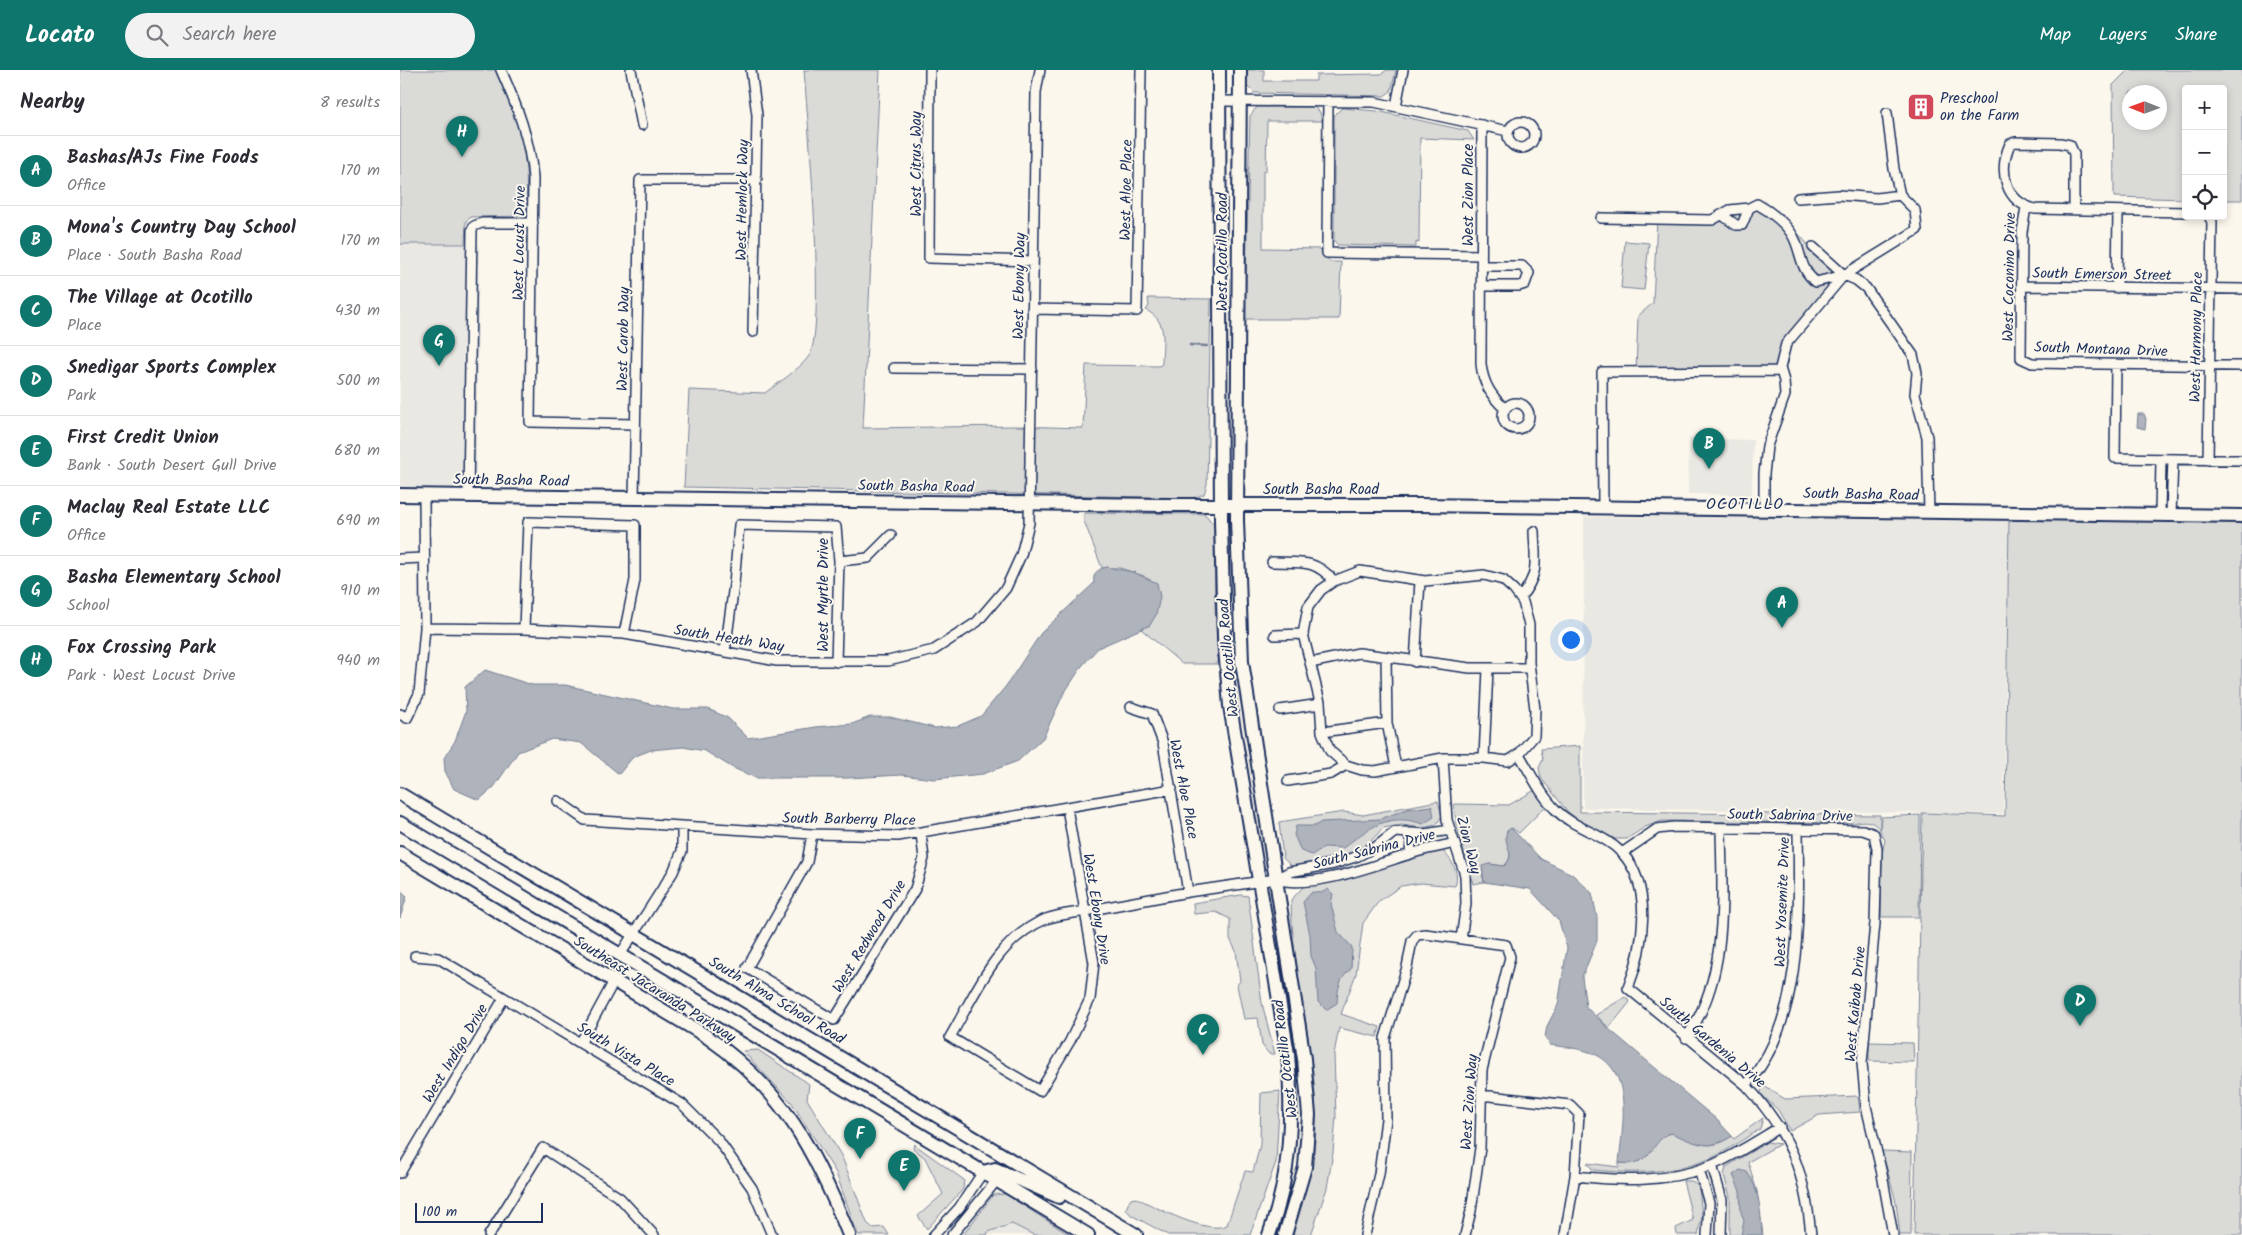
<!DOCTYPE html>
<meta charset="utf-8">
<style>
body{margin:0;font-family:Kalam,sans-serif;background:#f2f2f3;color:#2b2b33}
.controls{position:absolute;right:15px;top:15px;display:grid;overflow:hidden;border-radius:5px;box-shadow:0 2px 8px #0003}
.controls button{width:45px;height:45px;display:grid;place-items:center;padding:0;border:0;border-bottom:1px solid #e1e1e2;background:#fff;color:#2b2b33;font:25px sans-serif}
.compass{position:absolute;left:1722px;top:15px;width:45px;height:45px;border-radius:50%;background:#fff;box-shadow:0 2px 8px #0003;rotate:271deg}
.scale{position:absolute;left:15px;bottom:12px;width:128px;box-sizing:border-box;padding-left:5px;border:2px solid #1b2f5e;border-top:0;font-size:14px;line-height:18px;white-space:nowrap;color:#1b2f5e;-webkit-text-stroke:4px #fbf7ec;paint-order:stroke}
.you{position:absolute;left:1170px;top:569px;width:18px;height:18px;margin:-12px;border:4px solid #fff;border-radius:50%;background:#1a73e8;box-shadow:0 0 0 8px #1a73e833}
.badge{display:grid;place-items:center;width:32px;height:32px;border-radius:50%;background:#0f766e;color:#fff;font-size:16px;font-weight:700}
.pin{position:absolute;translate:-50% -41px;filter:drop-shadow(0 1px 2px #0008)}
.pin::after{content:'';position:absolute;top:26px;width:18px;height:15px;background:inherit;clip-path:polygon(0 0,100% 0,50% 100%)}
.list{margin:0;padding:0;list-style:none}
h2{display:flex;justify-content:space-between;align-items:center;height:65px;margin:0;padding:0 20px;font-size:21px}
h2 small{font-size:16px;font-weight:400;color:#7c7c81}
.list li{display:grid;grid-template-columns:32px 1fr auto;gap:15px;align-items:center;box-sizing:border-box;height:70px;padding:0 20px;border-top:1px solid #e1e1e2}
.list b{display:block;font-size:19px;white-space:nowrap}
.list p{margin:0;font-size:16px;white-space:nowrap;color:#7c7c81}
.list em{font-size:16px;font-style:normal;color:#7c7c81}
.icon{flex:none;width:28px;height:28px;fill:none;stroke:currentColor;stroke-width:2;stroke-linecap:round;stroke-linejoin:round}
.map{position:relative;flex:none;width:1842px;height:1165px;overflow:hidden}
header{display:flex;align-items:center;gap:30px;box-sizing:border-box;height:70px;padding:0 25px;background:#0f766e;color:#fff}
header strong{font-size:24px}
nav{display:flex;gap:28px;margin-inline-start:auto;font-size:18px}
.search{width:350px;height:45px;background:#f2f2f3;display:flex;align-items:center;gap:12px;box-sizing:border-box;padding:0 18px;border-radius:28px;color:#7c7c81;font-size:19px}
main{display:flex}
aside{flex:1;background:#fff}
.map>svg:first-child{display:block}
</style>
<header>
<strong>Locato</strong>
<div class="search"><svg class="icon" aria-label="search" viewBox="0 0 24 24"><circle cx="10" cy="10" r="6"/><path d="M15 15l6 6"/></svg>Search here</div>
<nav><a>Map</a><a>Layers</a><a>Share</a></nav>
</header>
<main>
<aside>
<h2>Nearby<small>8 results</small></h2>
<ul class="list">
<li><span class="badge">A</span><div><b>Bashas/AJs Fine Foods</b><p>Office</p></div><em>170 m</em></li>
<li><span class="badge">B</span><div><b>Mona's Country Day School</b><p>Place · South Basha Road</p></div><em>170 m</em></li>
<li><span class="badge">C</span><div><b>The Village at Ocotillo</b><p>Place</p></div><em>430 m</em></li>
<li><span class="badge">D</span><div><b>Snedigar Sports Complex</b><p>Park</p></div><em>500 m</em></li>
<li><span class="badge">E</span><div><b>First Credit Union</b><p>Bank · South Desert Gull Drive</p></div><em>680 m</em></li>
<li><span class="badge">F</span><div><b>Maclay Real Estate LLC</b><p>Office</p></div><em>690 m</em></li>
<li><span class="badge">G</span><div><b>Basha Elementary School</b><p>School</p></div><em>910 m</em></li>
<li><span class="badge">H</span><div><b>Fox Crossing Park</b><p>Park · West Locust Drive</p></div><em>940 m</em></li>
</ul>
</aside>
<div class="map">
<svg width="1842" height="1165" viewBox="0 0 1842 1165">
<rect width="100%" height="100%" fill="#fbf7ec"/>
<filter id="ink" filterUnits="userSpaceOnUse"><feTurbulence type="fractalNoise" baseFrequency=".02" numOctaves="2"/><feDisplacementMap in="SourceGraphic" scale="10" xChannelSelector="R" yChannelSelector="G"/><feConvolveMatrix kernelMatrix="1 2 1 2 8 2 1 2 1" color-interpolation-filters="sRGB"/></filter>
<g filter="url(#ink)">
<path fill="#eae8e2" d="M 0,174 L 79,175 L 76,417 L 0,417 Z
M 1289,368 L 1353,370 L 1352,425 L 1288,424 Z
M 1184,447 L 1609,448 L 1603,744 L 1183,738 Z
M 596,1122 L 605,1123 L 670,1165 L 560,1165 Z"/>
<path fill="#dadad7" stroke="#7a849a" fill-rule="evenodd" d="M 0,0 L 95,0 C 106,23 117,47 122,73 C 128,97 126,122 127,146 L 71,147 L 66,151 L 65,174 L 0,174 Z
M 404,0 L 480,0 L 463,358 L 615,356 L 683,358 L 686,295 L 759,296 L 762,294 C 762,271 769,252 746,240 L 749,236 L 748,228 L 811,229 L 807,414 L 804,424 L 793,428 L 284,417 L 289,320 L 365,323 C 379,312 399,300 409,286 C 427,258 407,44 404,0 Z
M 847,0 L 864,0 L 864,11 L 916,11 L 916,5 L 981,4 L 987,0 L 996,0 L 991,21 L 984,26 L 854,23 L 847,16 Z
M 1728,0 L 1842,0 L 1842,130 L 1823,130 L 1823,19 L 1786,19 L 1786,129 L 1714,127 L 1713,15 ZM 1760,22 L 1760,52 L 1730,52 L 1730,22 Z
M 857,37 L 914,37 L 920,42 L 922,51 L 867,51 L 866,101 L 863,101 L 863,178 L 919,179 L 930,192 L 941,192 L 939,249 L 845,249 L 850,46 Z
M 942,38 L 977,41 L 1068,61 L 1074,70 L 1020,68 L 1019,173 L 1016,172 L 1016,177 L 938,175 L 934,171 L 934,45 Z
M 1357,134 L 1387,151 L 1411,178 L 1444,207 L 1387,274 L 1380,301 L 1236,301 L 1238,246 L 1253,233 L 1257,149 L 1312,150 Z
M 1225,171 L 1249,173 L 1244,220 L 1221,218 Z
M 684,443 L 805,444 L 814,455 L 815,535 L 818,594 L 782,594 L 741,559 L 750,555 L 744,506 L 720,498 L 702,498 L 684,451 Z
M 1609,448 L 1842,452 L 1842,1165 L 1514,1165 L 1522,743 L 1605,746 Z
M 1180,676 L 1180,742 L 1480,745 L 1480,759 C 1471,750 1465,750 1454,753 L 1262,751 L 1245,757 L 1227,769 L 1215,769 L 1180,751 L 1168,742 L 1141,708 L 1139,698 L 1143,689 L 1141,679 Z
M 1135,720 L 1146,736 L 1119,763 L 1112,758 L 1107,761 C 1103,775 1117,784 1104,796 L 1090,794 L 1082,804 L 1084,812 L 1073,814 L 1056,754 L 1054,734 L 1109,735 Z
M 1038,731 L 1042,746 L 1036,755 L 1022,758 L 1002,755 L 983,758 L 971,771 L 954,782 L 892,797 L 883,788 L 879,752 L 944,742 L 963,745 Z
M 1520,745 L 1519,847 L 1481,847 L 1482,783 L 1485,770 L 1480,761 L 1481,747 Z
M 1041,779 C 1052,790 1060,802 1055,816 L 1021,813 L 1001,816 L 979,831 L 963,853 L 956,904 L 941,944 L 980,957 L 977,967 L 939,958 L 934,984 L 936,1047 L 933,1083 L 927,1118 L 911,1165 L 893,1165 C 903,1129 916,1092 916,1053 C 916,978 892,905 891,830 L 904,816 L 1000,793 Z
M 841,825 L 848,826 L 862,933 L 875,984 L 869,984 L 862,975 L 858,948 L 844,949 L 837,915 L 840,911 L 836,881 L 830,869 L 830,849 L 816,842 L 794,844 L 793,833 Z
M 1225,927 L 1230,932 L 1209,958 L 1196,945 Z
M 1469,972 L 1513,973 L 1514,992 L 1469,991 Z
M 358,980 L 409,1014 L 407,1029 L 442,1087 L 467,1153 L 473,1158 L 484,1157 L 489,1165 L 458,1165 L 436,1103 L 392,1033 L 343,981 Z
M 1362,1015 L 1385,1029 L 1458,1026 L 1460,1042 L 1419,1045 L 1390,1061 L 1378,1040 L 1361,1024 Z
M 880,1021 L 876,1092 L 850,1165 L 768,1165 L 731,1145 L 726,1139 L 730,1129 L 737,1128 C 757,1138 808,1165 827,1155 L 845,1101 L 853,1102 L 860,1075 L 861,1023 Z
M 1363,1048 L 1360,1059 C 1345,1068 1330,1079 1314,1087 C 1275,1104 1234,1104 1193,1100 L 1187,1093 L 1219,1097 L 1219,1093 L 1229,1094 L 1266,1065 L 1272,1063 C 1297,1072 1308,1083 1332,1066 L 1334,1069 Z
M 1367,1072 L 1380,1074 L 1348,1092 L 1357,1121 L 1363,1165 L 1330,1165 L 1330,1127 L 1324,1105 L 1326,1097 Z
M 514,1074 L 564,1110 L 563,1119 L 527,1159 L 518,1146 L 543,1124 L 525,1088 L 513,1078 Z
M 1482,1081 L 1512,1082 L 1511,1165 L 1500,1165 L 1496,1132 Z
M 1283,1111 L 1292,1111 L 1299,1117 L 1302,1146 L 1298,1165 L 1277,1165 L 1276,1158 L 1293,1150 Z
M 605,1124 L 670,1165 L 634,1165 L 612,1154 L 588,1162 L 587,1165 L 563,1165 L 593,1125 Z"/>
<path fill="#afb3bb" stroke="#747e96" d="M 1738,344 L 1744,344 L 1746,349 L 1745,359 L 1737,357 Z
M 707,497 L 733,502 L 757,513 L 760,527 L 756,545 L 750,555 L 698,578 L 682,596 L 663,625 L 643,668 L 618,691 L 583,704 L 534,709 L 502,705 L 448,708 L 356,708 L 333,698 L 305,681 L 283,677 L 251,680 L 233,687 L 219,704 L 181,673 L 152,669 L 118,682 L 94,717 L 79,730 L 54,719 L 45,701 L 44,688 L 55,671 L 66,641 L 65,617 L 85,600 L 132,615 L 165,615 L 273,639 L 308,639 L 328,648 L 348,668 L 416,657 L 452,654 L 470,647 L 490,647 L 535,658 L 558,656 L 581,646 L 606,616 L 641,563 L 694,513 C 692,503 698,499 707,497 Z
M 1032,736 L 1034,747 L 1023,754 C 988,742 969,758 943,778 L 924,777 L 912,785 L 901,781 L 894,765 L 896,756 L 915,756 L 921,752 L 980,749 L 1007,739 Z
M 1111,758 L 1141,789 L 1172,804 L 1192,823 L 1197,847 L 1197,871 L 1182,907 L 1186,937 L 1209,959 L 1316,1049 L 1332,1066 C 1308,1082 1296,1073 1271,1063 C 1249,1070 1256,1097 1219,1093 C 1222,1056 1235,1000 1192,983 C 1179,978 1163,977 1150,975 L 1145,967 L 1147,956 L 1158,935 L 1167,878 L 1159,851 L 1130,819 L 1084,812 L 1082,796 L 1089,794 L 1104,796 C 1118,785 1102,775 1107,761 Z
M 928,819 L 933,824 L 931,834 L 938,862 L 952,877 L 951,899 C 939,909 938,918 937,933 L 926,940 L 918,932 L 916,898 L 911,886 L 910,865 L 903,832 L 912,822 L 921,823 Z
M 0,820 L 7,826 L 0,848 Z
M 1340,1100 L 1347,1102 C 1360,1120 1361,1144 1362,1165 L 1341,1165 L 1344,1151 L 1341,1142 L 1340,1121 L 1333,1105 Z"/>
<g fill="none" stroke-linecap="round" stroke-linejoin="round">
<path stroke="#747e96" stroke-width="2.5" d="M 790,275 L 807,276"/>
<g stroke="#1b2f5e" stroke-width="12">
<path id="street" d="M 101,0 C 117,36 130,69 133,108 L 130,352 L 235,354
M 231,0 L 242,55
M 351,0 L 357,45 L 353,262
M 530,0 L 529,188 L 633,191
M 819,31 L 974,32 L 1108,61
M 928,31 L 927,183 L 1081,185
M 996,36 L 1003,0
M1108 65a13 13 0 1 1 26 0a13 13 0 1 1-26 0Z
M 1082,55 L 1081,294 C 1083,313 1091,326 1105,339
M 1398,128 L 1439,125 L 1477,128 L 1500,125
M 1626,137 L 1622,162 L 1621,288 L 1632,293 L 1841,296
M 1674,139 L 1674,84 L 1670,75 L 1660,73 L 1615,72 L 1610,74 C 1598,101 1605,132 1635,139 L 1786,142
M 1321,144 L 1336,155 L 1342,155 L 1349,138
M 1201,148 L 1312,150 L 1330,140 L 1349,138 L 1357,134 C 1370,141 1388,155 1394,168 C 1402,185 1400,200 1416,212 L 1444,205
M 1413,177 L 1444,205 L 1456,210 L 1466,218 L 1513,285 L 1517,303 L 1515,324 L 1527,367 L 1529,442
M 1081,216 L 1119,216 L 1125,214 L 1129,203 L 1122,196 L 1081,196
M 1621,216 L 1842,219
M 1717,218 L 1718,141
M 632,239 L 737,241 L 741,0
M 1716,295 L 1715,388 L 1840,390
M 494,298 L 632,299
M1103 346a13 13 0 1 1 26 0a13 13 0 1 1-26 0Z
M 1808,390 L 1812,152 L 1809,146
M 68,426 L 72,160 L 74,156 L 82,153 L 133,153
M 234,429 L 240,110 L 357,110
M 1203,438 L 1202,302 L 1380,301
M 1364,439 L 1364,404 L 1367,376 L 1385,325 L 1384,311 L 1380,298 L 1386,274 L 1444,205 L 1517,160 L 1515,140 L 1500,125 L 1494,99 L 1487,43
M 1760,445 L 1761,389
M 1771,445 L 1773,389
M 0,489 L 24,488
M 439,491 L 468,488 L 491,465
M 872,492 C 900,493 914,488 934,511
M 960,501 L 1025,511 L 1084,505 L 1103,510 L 1114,520 L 1123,532 L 1129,555 L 1129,593 L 1135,639 L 1134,666 L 1119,684 L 1108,691 L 1084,688 L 1043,688 L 975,701 L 962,700 L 946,695 L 930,681 L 922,662 L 920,632 L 903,564 L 908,537 L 921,520 L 934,511 Z
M 1120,528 C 1140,503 1135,492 1134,461
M 25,558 L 124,559 L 224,564 L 377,591 L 488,591 L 534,580 L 577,552 L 606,518 L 621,485 L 629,453 L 636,22 L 640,0
M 124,559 L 128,452 L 235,455 L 235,510 L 224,564
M 875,565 L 903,564
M 325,582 L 334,514 L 339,455 L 436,457 L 439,491 L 436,592
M 986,587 L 987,653 L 996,697
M 1015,592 L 1020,511
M 910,593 L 959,583 L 1070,598 L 1129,598
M 731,637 L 752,644 L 763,673 L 788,822
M 880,640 L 920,634
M 0,644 L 7,648 L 19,624 L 25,558 L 24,426
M 922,662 L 987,653
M 1119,684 C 1130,702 1140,724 1155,739 C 1174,759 1203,763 1222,783 C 1254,817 1243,880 1228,918 L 1346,1015 C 1390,1063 1405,1101 1411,1165
M 1043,688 L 1047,750 L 1065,805 L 1066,834 L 1061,869
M 1084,688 L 1088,599
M 888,711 L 931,704 L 946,695
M 158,731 L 185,750 L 412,764 L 498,766 L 772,719
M 667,738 L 694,893 L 690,929 L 670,971 L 640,1021 L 550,967 C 575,925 596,869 646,849 C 659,844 677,843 691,840 L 788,822 L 876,809 L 889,802 L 934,794 L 958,786 L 977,776 L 995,762 L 1025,764 L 1050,760
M 1006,762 L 1011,770 L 1010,784
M 412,764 L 407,792 L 347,898 L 434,950 L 515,819 L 524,788 L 521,764
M 1222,783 L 1257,759 L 1274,757 L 1463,760 L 1474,764 L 1477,779 L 1475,853 L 1462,993 L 1466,1036 L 1482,1104 L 1493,1165
M 876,809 C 911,820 975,795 1010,784 C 1024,779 1040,777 1055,773
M 220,885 L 273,802 L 282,781 L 282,757
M 15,886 L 38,888 L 282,1034 L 319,1071 L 352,1118 L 372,1165
M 1286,968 C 1329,908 1322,828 1321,758
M 181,972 L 214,911
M 1346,1015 C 1404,953 1399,839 1398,759
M 1081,1025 L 1170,1035 L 1179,1044 L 1175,1106 L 1165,1165
M 1312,1095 L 1322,1130 L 1321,1165
M 1299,1100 L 1309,1133 L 1307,1165
M 0,1103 L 104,928
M 1175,1106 C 1221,1111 1266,1113 1310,1096 C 1334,1086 1358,1070 1380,1057
M 89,1165 L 143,1078 L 220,1128 L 254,1165
M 534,1165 L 559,1138 L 583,1102
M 552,1165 L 597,1110
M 965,1165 L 979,1104 L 986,1049 L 985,968 L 1007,897 L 1012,871 L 1017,865 L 1025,864 L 1106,875 L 1110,887 L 1082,1000 L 1080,1078 L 1071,1141 L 1065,1165"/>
</g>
<g stroke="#1b2f5e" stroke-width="16">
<path id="secondary" d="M 819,0 L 821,451 L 824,567 L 830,636 L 888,984 C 893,1047 891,1105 869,1165
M 840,0 L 837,450 L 842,592 L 904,989 L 909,1045 L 905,1097 L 885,1165
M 0,425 L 761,435 L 1020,435 L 1842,446
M 0,724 L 736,1165
M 0,753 L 688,1165
M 0,783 L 306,966 C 383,1019 415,1081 449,1165
M 583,1102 L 595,1099 L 659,1127"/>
</g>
<use href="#street" stroke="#fbf7ec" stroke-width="9"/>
<use href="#secondary" stroke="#fbf7ec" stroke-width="12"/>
</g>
</g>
<defs>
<g id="building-square" transform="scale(1.4375)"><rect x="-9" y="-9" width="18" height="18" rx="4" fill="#d1495b" stroke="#fbf7ec"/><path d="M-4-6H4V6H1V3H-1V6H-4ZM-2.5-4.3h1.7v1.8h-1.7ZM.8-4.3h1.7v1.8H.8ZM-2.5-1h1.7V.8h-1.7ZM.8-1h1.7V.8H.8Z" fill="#fff"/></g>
</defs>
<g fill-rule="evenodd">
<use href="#building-square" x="1521" y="37"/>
</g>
<g text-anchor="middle" stroke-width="4" stroke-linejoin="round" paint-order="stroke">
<g font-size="15" fill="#1b2f5e" stroke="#fbf7ec" text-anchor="start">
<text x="1540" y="33">Preschool<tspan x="1540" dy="17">on the Farm</tspan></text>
</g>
<g font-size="15" fill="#1b2f5e" stroke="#fbf7ec">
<text transform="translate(516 94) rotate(-90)" y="5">West Citrus Way</text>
<text transform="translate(726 120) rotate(-89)" y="5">West Aloe Place</text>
<text transform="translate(1068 125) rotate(-90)" y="5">West Zion Place</text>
<text transform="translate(342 130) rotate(-89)" y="5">West Hemlock Way</text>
<text transform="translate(119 173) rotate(-89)" y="5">West Locust Drive</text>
<text transform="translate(822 182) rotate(-90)" y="5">West Ocotillo Road</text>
<text transform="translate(1702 204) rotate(1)" y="5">South Emerson Street</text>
<text transform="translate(1609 207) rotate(-89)" y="5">West Coconino Drive</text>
<text transform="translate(619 216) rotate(-89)" y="5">West Ebony Way</text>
<text transform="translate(1796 267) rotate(-89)" y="5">West Harmony Place</text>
<text transform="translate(223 269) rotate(-89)" y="5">West Carob Way</text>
<text transform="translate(1701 279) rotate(2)" y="5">South Montana Drive</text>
<text transform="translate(111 410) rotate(1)" y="5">South Basha Road</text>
<text transform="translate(516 416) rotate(1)" y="5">South Basha Road</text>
<text x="921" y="424">South Basha Road</text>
<text transform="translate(1461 424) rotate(1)" y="5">South Basha Road</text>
<text transform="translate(423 525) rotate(-90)" y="5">West Myrtle Drive</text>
<text transform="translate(329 568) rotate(9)" y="5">South Heath Way</text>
<text transform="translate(828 588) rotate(-95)" y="5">West Ocotillo Road</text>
<text transform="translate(784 719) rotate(79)" y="5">West Aloe Place</text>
<text transform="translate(1390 745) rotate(1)" y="5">South Sabrina Drive</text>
<text transform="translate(449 749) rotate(1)" y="5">South Barberry Place</text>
<text transform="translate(1069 775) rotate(75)" y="5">Zion Way</text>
<text transform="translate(974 779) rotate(-14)" y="5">South Sabrina Drive</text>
<text transform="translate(1382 832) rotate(-88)" y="5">West Yosemite Drive</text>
<text transform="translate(697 839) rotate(81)" y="5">West Ebony Drive</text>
<text transform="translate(469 866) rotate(-59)" y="5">West Redwood Drive</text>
<text transform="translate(255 919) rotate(32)" y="5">Southeast Jacaranda Parkway</text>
<text transform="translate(377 930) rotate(31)" y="5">South Alma School Road</text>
<text transform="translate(1455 934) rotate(-85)" y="5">West Kaibab Drive</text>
<text transform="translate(1313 972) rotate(40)" y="5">South Gardenia Drive</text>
<text transform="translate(55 983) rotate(-59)" y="5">West Indigo Drive</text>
<text transform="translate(226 984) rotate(31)" y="5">South Vista Place</text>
<text transform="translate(885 989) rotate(-97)" y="5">West Ocotillo Road</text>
<text transform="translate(1069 1032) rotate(-86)" y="5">West Zion Way</text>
</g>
<g font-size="16" letter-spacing="1" fill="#1b2f5e" stroke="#fbf7ec">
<text x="1345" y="439">OCOTILLO</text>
</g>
</g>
</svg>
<div class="controls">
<button>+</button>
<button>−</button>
<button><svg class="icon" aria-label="locate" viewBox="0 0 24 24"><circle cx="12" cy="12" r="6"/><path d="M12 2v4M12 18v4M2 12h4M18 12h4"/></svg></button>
</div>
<svg class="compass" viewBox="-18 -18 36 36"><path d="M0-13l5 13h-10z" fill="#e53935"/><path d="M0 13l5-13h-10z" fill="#7c7c81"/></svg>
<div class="scale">100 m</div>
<div class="you"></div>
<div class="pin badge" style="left:1382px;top:558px">A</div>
<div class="pin badge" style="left:1309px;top:399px">B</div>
<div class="pin badge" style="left:803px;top:985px">C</div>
<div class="pin badge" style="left:1680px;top:956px">D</div>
<div class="pin badge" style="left:504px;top:1121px">E</div>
<div class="pin badge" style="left:460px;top:1089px">F</div>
<div class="pin badge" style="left:39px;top:296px">G</div>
<div class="pin badge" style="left:62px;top:87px">H</div>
</div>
</main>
